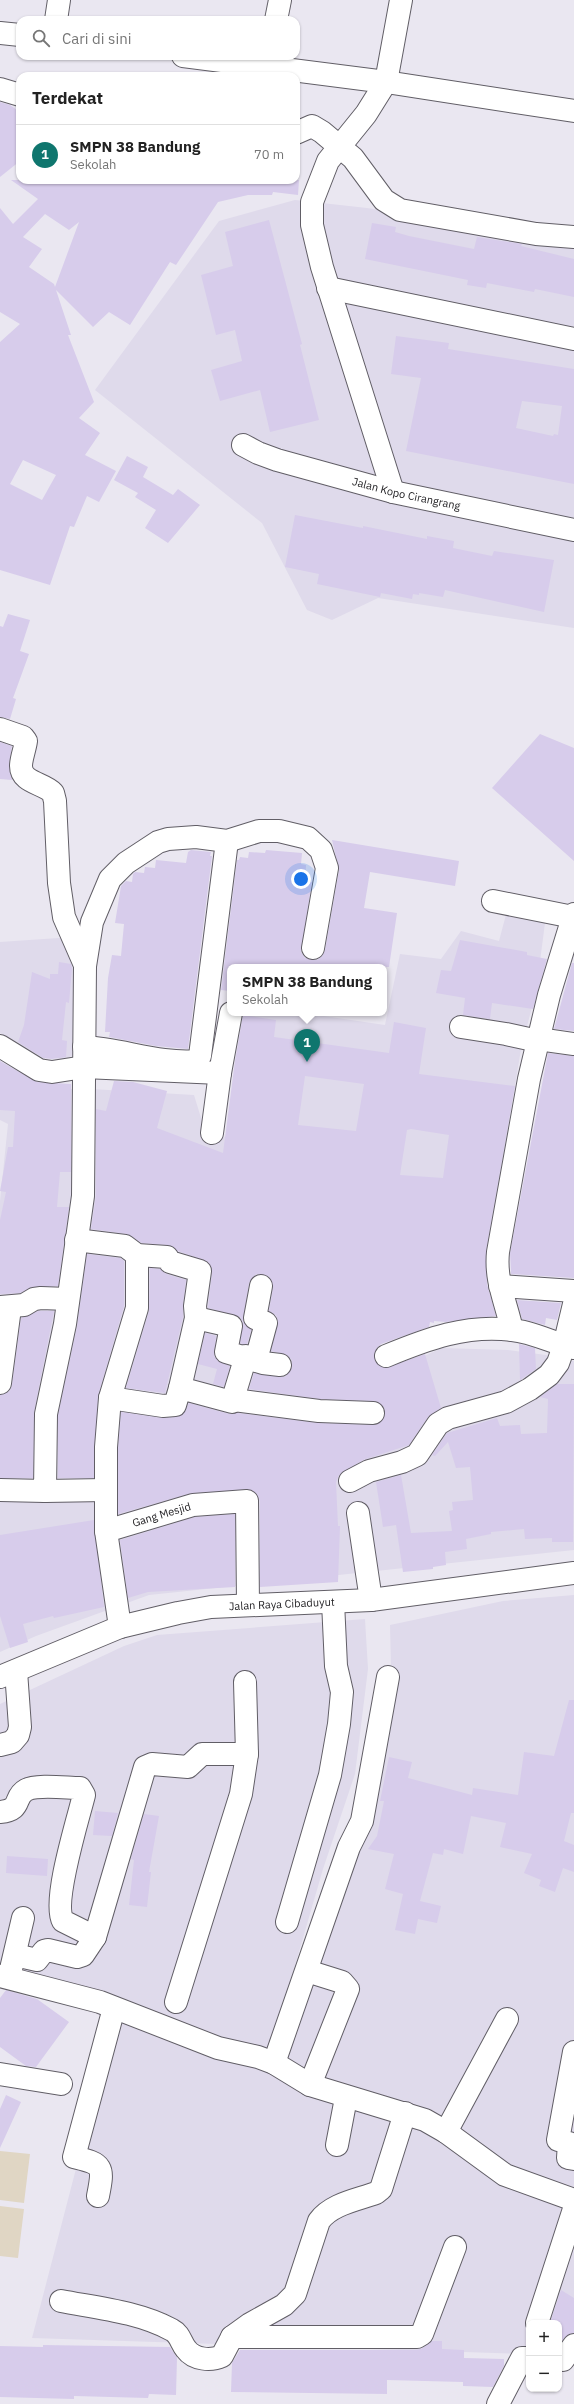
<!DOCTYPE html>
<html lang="id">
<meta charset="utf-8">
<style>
body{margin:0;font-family:"IBM Plex Sans",sans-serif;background:#f2f2f2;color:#222}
.controls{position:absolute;right:12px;bottom:12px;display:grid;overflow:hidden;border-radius:8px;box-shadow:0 1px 3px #0004}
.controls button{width:36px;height:36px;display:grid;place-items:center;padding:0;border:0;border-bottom:1px solid #e0e0e0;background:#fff;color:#222;font:20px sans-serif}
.you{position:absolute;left:301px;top:879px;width:14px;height:14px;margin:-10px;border:3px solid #fff;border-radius:50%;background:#1a73e8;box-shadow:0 0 0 6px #1a73e833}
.badge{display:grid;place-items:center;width:26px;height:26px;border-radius:50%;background:#0f766e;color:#fff;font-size:13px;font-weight:700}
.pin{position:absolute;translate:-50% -33px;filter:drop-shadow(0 1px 2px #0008)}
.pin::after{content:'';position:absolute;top:21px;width:14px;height:12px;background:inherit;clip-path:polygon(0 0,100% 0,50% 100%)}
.popup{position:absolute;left:227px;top:964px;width:160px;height:52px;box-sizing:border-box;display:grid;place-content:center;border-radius:8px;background:#fff;filter:drop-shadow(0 1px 3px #0005);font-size:13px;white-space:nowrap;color:#767676}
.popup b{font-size:15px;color:#222}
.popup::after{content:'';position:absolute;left:50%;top:100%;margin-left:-8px;border:8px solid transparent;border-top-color:#fff}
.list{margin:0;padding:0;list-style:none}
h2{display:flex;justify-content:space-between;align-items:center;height:52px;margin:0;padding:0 16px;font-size:17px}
h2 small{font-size:13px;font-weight:400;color:#767676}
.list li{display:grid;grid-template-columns:26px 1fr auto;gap:12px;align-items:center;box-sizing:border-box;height:60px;padding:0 16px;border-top:1px solid #e0e0e0}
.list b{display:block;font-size:15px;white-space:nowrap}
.list p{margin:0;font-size:13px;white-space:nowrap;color:#767676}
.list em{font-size:13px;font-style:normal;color:#767676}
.icon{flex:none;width:22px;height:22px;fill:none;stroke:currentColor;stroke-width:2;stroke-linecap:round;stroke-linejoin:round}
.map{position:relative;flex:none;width:574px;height:2404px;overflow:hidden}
.search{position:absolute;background:#fff;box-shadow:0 1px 3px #0004;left:16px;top:16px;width:284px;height:44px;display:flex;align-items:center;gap:10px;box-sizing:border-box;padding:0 14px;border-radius:12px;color:#767676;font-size:15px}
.panel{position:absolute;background:#fff;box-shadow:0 1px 3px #0004;left:16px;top:72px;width:284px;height:112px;border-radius:12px}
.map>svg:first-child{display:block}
</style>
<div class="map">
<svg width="574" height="2404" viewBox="0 0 574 2404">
<rect width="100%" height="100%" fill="#eae7f1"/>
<path fill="#dfdaeb" d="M 295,200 L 367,208 L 574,239 L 574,628 L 378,598 L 332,620 L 307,610 L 262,523 L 95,390 L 219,221 Z
M 508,907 L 545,923 L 536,992 L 521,1049 L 483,1279 L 489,1317 L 430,1320 L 326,1370 L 340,1394 L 442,1348 L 508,1350 L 546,1355 L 574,1361 L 574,1550 L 149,1595 L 36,1636 L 0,1652 L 0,1201 L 8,1124 L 0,1120 L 0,1082 L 18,1089 L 91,1089 L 194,1095 L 209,1144 L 226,1136 L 243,1013 L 303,1013 L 385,1025 L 400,954 L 441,959 L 461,931 L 499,941 Z
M 73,937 L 77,1000 L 73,1055 L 64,1060 L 34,1053 L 0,1033 L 0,942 Z
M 574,1595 L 574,2359 L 559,2357 L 559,2323 L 529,2323 L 529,2354 L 32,2338 L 117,2011 L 0,1977 L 0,1704 L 124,1646 L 157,1635 L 365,1619 L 368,1669 L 355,1774 L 323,1869 L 274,2038 L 280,2045 L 295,2040 L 339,1889 L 369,1827 L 391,1666 L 390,1625 L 503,1601 Z"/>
<path fill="#e0d6c4" d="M 0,2151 L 30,2154 L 24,2203 L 0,2200 Z
M 0,2206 L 24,2209 L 18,2258 L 0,2256 Z"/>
<path fill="#d7cceb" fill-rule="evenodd" d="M 0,102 L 10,105 L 20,112 L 20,161 L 0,177 Z
M 11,180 L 299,180 L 298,195 L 273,192 L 272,195 L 248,195 L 218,202 L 176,265 L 170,262 L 130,325 L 109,312 L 93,327 L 56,290 L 71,335 L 68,335 L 94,402 L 79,418 L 100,433 L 85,455 L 116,471 L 99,502 L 87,496 L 74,527 L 70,526 L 50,585 L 0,570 L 0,342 L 20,324 L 0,312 L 0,208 L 13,224 L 38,199 ZM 45,214 L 69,230 L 79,222 L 55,287 L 54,284 L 29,267 L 42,249 L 23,237 ZM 23,460 L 56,475 L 42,500 L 10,484 Z
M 269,220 L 302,344 L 300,345 L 319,420 L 270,432 L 260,390 L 220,401 L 211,370 L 242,361 L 235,330 L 216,335 L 201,275 L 233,266 L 225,232 Z
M 372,223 L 396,227 L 395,232 L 409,236 L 474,249 L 477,237 L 522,244 L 521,246 L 574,259 L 574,297 L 535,289 L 534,292 L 487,283 L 486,288 L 467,285 L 468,280 L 365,259 Z
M 396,336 L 449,343 L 448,349 L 574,369 L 574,484 L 406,451 L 421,378 L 391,374 ZM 522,401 L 562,406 L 558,435 L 554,434 L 553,436 L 516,428 Z
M 127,456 L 148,467 L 143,477 L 173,495 L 178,489 L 200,505 L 168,543 L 145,528 L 156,510 L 135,497 L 138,493 L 114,480 Z
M 295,515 L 363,528 L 363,526 L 427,539 L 427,536 L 454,541 L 453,548 L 492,556 L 494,551 L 554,560 L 544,612 L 445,590 L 443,597 L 419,593 L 419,595 L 413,594 L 412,599 L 381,593 L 380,597 L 317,584 L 319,574 L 285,567 Z
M 8,614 L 30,620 L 20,651 L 29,654 L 13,698 L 16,699 L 10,719 L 0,717 L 0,626 L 3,627 Z
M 540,734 L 574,748 L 574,861 L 492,788 Z
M 0,742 L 12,746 L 9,765 L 12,780 L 0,779 Z
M 332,840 L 459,861 L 455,886 L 370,872 L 364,908 L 397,913 L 389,967 L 230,967 L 230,991 L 221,990 L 237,860 L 239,860 L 240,857 L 248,858 L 249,852 L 265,853 L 266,850 L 302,853 L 301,864 L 306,865 L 305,882 L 312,882 L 301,952 L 305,958 L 317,960 L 322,956 L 325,950 L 339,870 Z
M 191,850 L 211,852 L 210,856 L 212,856 L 188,1049 L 156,1046 L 109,1037 L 110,1032 L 105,1032 L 108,978 L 112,955 L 121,956 L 124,924 L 115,923 L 121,886 L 126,881 L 132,882 L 133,874 L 135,872 L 144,873 L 145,867 L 155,868 L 156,860 L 186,863 L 188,852 Z
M 460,940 L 527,952 L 527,955 L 547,959 L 533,1009 L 492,1003 L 490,1019 L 463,1015 L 465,998 L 436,993 L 441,970 L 451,971 Z
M 59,962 L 71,964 L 72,968 L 69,1003 L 66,1002 L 62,1040 L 67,1041 L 66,1057 L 52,1059 L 43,1058 L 18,1042 L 24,1025 L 32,972 L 50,979 L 50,974 L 58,974 Z
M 572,963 L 574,963 L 574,1031 L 554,1029 Z
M 243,1015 L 276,1020 L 274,1037 L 389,1053 L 394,1022 L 426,1028 L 419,1074 L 515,1086 L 486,1251 L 487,1284 L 496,1316 L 446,1322 L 434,1321 L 434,1323 L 430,1322 L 429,1327 L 381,1344 L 376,1349 L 375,1361 L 385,1368 L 425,1354 L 441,1408 L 428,1417 L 409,1445 L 363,1460 L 339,1475 L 336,1482 L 338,1526 L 340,1526 L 338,1582 L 260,1587 L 260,1501 L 257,1494 L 252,1490 L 192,1493 L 118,1514 L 118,1448 L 121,1412 L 161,1418 L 176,1417 L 183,1414 L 189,1403 L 229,1414 L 237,1413 L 318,1423 L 373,1425 L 379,1424 L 385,1414 L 384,1407 L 374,1401 L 320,1399 L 249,1389 L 254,1373 L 285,1377 L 292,1367 L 292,1360 L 287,1355 L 271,1351 L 278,1321 L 276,1315 L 269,1311 L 273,1288 L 269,1276 L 256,1274 L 249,1283 L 243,1321 L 251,1330 L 247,1344 L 243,1344 L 240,1343 L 243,1322 L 240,1317 L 208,1308 L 212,1272 L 208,1262 L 178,1251 L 168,1245 L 142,1243 L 127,1234 L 91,1229 L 96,1196 L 96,1109 L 106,1111 L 114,1081 L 133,1082 L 167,1091 L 157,1128 L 223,1153 L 235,1061 ZM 305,1076 L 364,1084 L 356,1131 L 298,1125 ZM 411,1129 L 449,1135 L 443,1178 L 400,1175 L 407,1130 Z
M 548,1053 L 574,1056 L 574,1278 L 511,1274 L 511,1271 L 510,1253 Z
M 0,1061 L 37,1082 L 71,1084 L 71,1172 L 60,1172 L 57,1207 L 69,1207 L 58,1286 L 32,1287 L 20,1293 L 0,1294 L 0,1220 L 6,1192 L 0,1191 L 8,1147 L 13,1147 L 15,1111 L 0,1110 Z
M 87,1254 L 120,1258 L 124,1261 L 124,1306 L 98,1396 L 94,1478 L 58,1478 L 58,1415 L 77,1327 Z
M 150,1268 L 160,1269 L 166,1274 L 186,1280 L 183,1304 L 183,1317 L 165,1393 L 126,1388 L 149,1311 Z
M 517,1300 L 561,1303 L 557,1320 L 546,1318 L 545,1325 L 522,1319 Z
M 38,1311 L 54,1311 L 34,1412 L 33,1478 L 0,1478 L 0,1395 L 10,1391 L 12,1385 L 21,1318 Z
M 205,1333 L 216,1336 L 214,1356 L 218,1361 L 230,1366 L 224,1387 L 213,1384 L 217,1369 L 198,1364 Z
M 519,1344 L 535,1348 L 536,1369 L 520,1380 Z
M 557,1384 L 574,1384 L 573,1542 L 552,1542 L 552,1538 L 525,1539 L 524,1529 L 491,1532 L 491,1534 L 466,1539 L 467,1549 L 445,1552 L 446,1565 L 433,1567 L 433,1569 L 403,1572 L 396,1525 L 383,1527 L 376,1482 L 401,1475 L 411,1533 L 452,1531 L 449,1511 L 453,1510 L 452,1502 L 473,1500 L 470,1467 L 456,1468 L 448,1442 L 435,1456 L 432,1455 L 447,1433 L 497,1418 L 500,1426 L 520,1425 L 521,1434 L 547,1433 L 548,1399 L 540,1397 Z
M 235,1514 L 235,1587 L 148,1592 L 128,1598 L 120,1540 L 195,1517 Z
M 94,1520 L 104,1607 L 54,1618 L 53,1616 L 23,1624 L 28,1642 L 10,1648 L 0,1616 L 0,1535 Z
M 569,1700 L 574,1700 L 574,1813 L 571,1813 L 564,1841 L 574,1845 L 574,1872 L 563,1868 L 555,1892 L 539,1886 L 541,1880 L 524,1873 L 532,1854 L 500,1847 L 506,1823 L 471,1816 L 463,1854 L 444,1849 L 443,1855 L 433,1853 L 420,1901 L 441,1906 L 437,1923 L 418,1919 L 415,1934 L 395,1930 L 403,1894 L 385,1889 L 394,1854 L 368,1849 L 377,1836 L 384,1801 L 380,1801 L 389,1757 L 412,1762 L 408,1778 L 472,1795 L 473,1788 L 518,1795 L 524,1752 L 554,1756 Z
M 95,1811 L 118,1813 L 112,1836 L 93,1835 Z
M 144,1814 L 159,1816 L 149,1872 L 151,1872 L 147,1907 L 129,1905 L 134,1860 L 131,1859 L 132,1855 Z
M 7,1856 L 48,1859 L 47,1876 L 6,1873 Z
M 6,1990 L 37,1999 L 69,2022 L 36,2067 L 26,2066 L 0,2047 L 0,1998 Z
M 6,2095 L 21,2102 L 0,2148 L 0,2109 Z
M 561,2290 L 574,2298 L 574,2333 L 569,2334 L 562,2340 L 559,2338 L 559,2323 L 550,2323 Z
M 432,2341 L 442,2341 L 442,2349 L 464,2350 L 464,2358 L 504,2359 L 504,2366 L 493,2387 L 463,2386 L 463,2382 L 387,2380 L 387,2394 L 231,2392 L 232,2363 L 240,2350 L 417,2350 L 423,2348 Z
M 43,2345 L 170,2347 L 177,2358 L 176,2395 L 149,2394 L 148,2398 L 74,2396 L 74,2399 L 0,2397 L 0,2346 L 43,2347 Z"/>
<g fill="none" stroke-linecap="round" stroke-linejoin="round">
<g stroke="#615e66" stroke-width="24">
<g id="minor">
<path d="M 56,20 L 59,0"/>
<path d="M 276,20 L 280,0"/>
<path d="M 0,33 L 20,35"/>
<path d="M 183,56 L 386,82 L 574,111"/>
<path d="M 0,89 L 20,95"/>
<path d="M 296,133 L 312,126 L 322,132 L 353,158 L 384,200 L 400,210 L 536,234 L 574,237"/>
<path d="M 328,288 L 574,339"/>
<path id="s1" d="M 243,445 L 258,453 L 277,460 L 393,492 L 574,530"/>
<path d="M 393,492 L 322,267 L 312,225 L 312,202 L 328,161 L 366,114 L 386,82 L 401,0"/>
<path d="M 0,729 L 23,737 L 26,741 C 25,749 21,758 21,766 C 21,783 44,783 53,793 L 55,801 L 59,883 L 64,917 L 85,965"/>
<path d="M 493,901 L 573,917"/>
<path d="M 461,1027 L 506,1034 L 538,1041"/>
<path d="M 538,1039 L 574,1044"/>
<path d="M 0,1046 L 39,1070 L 52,1072 L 84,1067 L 220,1073"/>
<path d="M 84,1047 C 122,1049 159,1064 196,1061 L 200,1056 L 227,841"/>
<path d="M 212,1133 L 220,1073 L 231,1013"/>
<path d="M 76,1240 L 125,1246 L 137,1255 L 167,1257 L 170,1262 L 200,1271 L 195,1306 L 196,1318 L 180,1388"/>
<path id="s2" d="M 137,1255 L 137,1308 L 110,1398 L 106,1447 L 106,1531 L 193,1505 L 247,1501 L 248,1605"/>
<path d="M 500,1286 L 574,1291"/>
<path d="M 0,1307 L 24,1305 L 34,1299 L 41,1298 L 68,1299"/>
<path d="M 196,1318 L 231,1326 L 226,1352 L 263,1363 L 280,1365"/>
<path d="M 512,1330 C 506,1302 495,1281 498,1252 L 529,1079 L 549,995 L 574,914"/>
<path d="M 386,1356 C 427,1339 467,1324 512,1330 C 533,1332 553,1343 574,1348"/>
<path d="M 256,1360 L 266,1323 L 255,1318 L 261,1286"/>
<path d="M 0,1383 L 10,1308"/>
<path d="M 110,1398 L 163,1406 L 175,1405 L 180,1388 L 232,1402 L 246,1356"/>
<path d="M 234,1400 L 319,1411 L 373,1413"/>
<path d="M 350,1481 L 369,1471 L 402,1462 L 417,1455 L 438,1424 L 448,1418 L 506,1402 L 530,1389 L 549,1375 L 558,1363 L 564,1346 L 574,1304"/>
<path d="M 0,1490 L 45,1491 L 46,1414 L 65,1324 L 83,1196 L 85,966 L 92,922 L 110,879 L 126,863 L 158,842 L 168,839 L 196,837 L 227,841 L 259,831 L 279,831 L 308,838 L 321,850 L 327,868 L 313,948"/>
<path d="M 45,1491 L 105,1490"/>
<path d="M 358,1513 L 371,1600"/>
<path d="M 106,1531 L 120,1627"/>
<path d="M 0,1745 L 12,1742 L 18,1735 L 20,1727 L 16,1671"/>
<path d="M 0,1812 C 23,1810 13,1797 26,1790 C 37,1784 67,1788 80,1788 L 84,1795 C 78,1819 52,1902 63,1921 L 95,1937"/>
<path d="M 287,1922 L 330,1775 L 339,1724 L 342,1692 L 336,1666 L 333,1602"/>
<path d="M 15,1955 L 37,1960 L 44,1951 L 48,1950 L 77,1957 L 83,1955 L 95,1937 L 145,1767 L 152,1764 L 188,1767 L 202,1754 L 247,1754"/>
<path d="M 11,1969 L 23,1918"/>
<path d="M 307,1971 L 342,1982 L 348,1989 L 310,2085"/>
<path d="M 0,1976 L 100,2002 L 218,2048 L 258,2057 L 274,2063 L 310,2085 L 425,2120 L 446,2132 L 505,2175 L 574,2200"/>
<path d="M 176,2002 L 241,1794 L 247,1754 L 245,1682"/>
<path d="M 574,2052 L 558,2140 L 569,2143 L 568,2158 L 574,2159"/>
<path d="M 274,2063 L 349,1847 L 362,1821 L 388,1677"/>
<path d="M 0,2074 L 61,2084"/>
<path d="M 446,2132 L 507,2019"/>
<path d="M 337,2145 L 346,2098"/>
<path d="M 98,2196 C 104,2166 103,2164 74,2157 L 114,2008"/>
<path d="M 61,2301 C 98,2308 139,2312 172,2330 C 180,2334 181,2343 186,2349 C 194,2360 211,2361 222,2356 L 232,2337 L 250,2324 L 284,2305 L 295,2294 L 319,2221 C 331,2204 357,2200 376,2193 L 381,2189 L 405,2113"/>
<path d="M 537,2323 L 574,2209"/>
<path d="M 232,2337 L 417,2337 L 422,2334 L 455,2247"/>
<path d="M 563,2360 L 574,2345"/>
<path d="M 498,2404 L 522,2358 L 529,2358"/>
</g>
</g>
<g stroke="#615e66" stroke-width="24">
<g id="major">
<path id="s3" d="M 0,1677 L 120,1627 L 178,1613 L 211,1607 L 371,1600 L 574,1573"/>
</g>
</g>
<use href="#minor" stroke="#fff" stroke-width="22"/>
<use href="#major" stroke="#fff" stroke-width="22"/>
</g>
<g text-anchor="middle" stroke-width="4" stroke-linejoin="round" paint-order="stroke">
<g font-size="11" fill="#242326" stroke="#fff">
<text dy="4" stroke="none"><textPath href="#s1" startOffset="171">Jalan Kopo Cirangrang</textPath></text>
<text dy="4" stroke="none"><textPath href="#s2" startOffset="338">Gang Mesjid</textPath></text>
<text dy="4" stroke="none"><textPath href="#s3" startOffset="294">Jalan Raya Cibaduyut</textPath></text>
</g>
</g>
</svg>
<div class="controls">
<button>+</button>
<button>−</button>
</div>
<div class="you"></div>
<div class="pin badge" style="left:307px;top:1062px">1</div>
<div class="popup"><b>SMPN 38 Bandung</b>Sekolah</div>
<div class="search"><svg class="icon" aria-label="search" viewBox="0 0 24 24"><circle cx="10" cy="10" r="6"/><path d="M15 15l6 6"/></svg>Cari di sini</div>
<section class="panel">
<h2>Terdekat<small></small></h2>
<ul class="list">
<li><span class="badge">1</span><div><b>SMPN 38 Bandung</b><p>Sekolah</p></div><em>70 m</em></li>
</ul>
</section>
</div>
